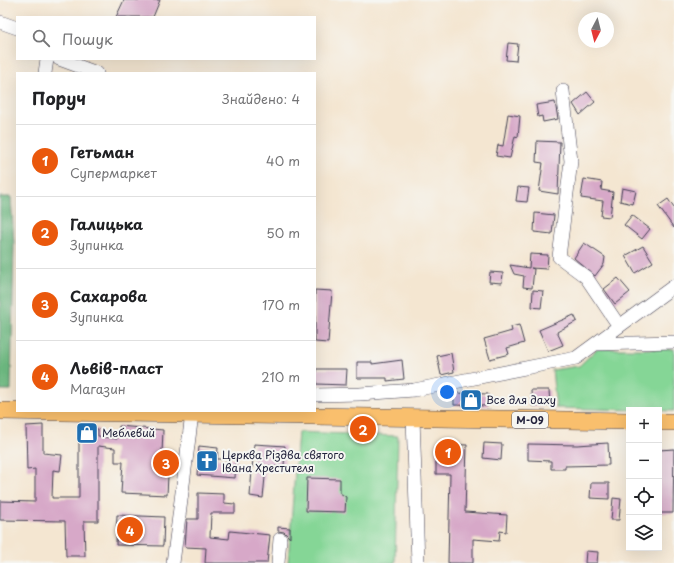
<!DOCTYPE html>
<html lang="uk">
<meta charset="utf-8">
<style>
body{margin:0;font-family:"Playpen Sans",sans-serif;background:#f2f2f2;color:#202124}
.controls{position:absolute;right:12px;bottom:12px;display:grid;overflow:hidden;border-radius:0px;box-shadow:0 4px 16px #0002}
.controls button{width:36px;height:36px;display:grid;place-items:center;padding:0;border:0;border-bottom:1px solid #e0e0e0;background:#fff;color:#202124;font:20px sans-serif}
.compass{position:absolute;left:578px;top:12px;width:36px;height:36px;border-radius:50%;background:#fff;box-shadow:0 4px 16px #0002;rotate:187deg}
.you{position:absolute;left:447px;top:392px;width:14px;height:14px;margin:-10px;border:3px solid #fff;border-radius:50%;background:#1a73e8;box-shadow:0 0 0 6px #1a73e833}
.badge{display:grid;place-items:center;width:26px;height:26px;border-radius:50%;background:#ea580c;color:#fff;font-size:13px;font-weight:700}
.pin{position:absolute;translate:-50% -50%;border:2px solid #fff;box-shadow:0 1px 4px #0006}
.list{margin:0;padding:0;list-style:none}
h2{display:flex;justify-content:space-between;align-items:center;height:52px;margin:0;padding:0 16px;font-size:17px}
h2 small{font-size:13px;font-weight:400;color:#757577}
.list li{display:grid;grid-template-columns:26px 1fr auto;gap:12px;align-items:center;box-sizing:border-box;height:72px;padding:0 16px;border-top:1px solid #e0e0e0}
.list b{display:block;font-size:15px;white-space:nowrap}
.list p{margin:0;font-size:13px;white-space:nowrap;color:#757577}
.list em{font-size:13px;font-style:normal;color:#757577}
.icon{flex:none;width:22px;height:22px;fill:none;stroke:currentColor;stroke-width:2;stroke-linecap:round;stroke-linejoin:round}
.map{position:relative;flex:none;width:674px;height:563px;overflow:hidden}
.search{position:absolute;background:#fff;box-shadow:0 4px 16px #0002;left:16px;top:16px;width:300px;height:44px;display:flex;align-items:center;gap:10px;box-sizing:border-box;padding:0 14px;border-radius:0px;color:#757577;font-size:15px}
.panel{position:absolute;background:#fff;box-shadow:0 4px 16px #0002;left:16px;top:72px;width:300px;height:340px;border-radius:0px}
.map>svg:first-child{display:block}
</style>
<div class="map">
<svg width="674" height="563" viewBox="0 0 674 563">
<rect width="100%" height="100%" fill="#f6f6f2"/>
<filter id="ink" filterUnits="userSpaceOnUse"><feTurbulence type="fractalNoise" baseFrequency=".025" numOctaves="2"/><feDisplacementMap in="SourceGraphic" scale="8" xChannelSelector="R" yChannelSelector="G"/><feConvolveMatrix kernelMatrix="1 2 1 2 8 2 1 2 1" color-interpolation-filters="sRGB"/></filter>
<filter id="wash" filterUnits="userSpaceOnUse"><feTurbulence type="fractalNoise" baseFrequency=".012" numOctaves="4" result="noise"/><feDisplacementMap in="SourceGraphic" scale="16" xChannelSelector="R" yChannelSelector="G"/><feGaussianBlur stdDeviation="0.9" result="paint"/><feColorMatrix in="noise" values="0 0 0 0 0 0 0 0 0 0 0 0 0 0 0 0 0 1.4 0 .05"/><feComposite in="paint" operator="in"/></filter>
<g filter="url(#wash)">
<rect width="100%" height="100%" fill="#f4e6d1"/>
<path fill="#85d696" stroke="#547c68" d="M 597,349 L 674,349 L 674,411 L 556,408 L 552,370 L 579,366 Z
M 298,432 L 398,436 L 395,563 L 288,563 Z"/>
<path fill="#6cb77f" stroke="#476c5d" d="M 0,197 L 11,197 L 14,244 L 11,390 L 0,390 Z"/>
<g id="blocks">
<path fill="#d7a8c8" d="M 124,0 L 160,0 L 153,17 L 116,17 Z
M 508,43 L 518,44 L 516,61 L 506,60 Z
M 587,92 L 595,102 L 580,115 L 573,104 Z
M 555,102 L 558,119 L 543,122 L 542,116 L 538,117 L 536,105 Z
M 508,114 L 520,116 L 518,137 L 515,136 L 510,158 L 496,156 L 498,145 L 503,146 Z
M 537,141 L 560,142 L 558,194 L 539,191 L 543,163 L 536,162 Z
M 584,179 L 602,182 L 601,190 L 613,192 L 610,217 L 601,216 L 603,201 L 581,198 Z
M 518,187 L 529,188 L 527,202 L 516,201 Z
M 622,188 L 636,191 L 633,204 L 620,201 Z
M 668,199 L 674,208 L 674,228 L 658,206 Z
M 535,213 L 554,215 L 552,234 L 534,232 Z
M 632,215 L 650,229 L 642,239 L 624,225 Z
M 584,243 L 605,257 L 604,264 L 595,276 L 574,258 Z
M 643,246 L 653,262 L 635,273 L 625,256 Z
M 530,254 L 548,255 L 547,269 L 531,268 L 534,269 L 532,288 L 523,287 L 524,276 L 514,274 L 510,265 L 529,268 Z
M 490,272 L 503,273 L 502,283 L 489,282 Z
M 618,278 L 630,292 L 615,304 L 604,289 Z
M 315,290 L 332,291 L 328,343 L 315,342 Z
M 533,290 L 543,291 L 541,308 L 532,307 Z
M 574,315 L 577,321 L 557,332 L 563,345 L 548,351 L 539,330 Z
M 519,325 L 524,343 L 507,348 L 509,354 L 490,359 L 484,339 L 512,331 L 511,327 Z
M 451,353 L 454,372 L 441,375 L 437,356 Z
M 402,360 L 404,379 L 387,381 L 387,378 L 357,378 L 357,362 L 372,362 L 372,364 Z
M 316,369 L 347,369 L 346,385 L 316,384 Z
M 531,390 L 549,390 L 550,405 L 532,406 Z
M 454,393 L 488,394 L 488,406 L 454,405 Z
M 43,425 L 43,453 L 62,455 L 60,471 L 53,470 L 52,498 L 79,498 L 79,429 L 98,429 L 98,436 L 117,439 L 119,426 L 163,430 L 161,476 L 168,476 L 167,495 L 121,493 L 123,462 L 115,462 L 115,448 L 98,446 L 98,521 L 84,521 L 85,556 L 66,556 L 65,521 L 0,520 L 0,501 L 35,502 L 35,469 L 27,470 L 26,426 Z
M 484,443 L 502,444 L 501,460 L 483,458 Z
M 608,443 L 609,465 L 565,466 L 565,469 L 551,469 L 551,461 L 528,460 L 528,444 L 577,445 Z
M 254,444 L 285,446 L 284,467 L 266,466 L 263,498 L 250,496 Z
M 436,444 L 467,445 L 465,512 L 507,515 L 506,532 L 500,531 L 499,541 L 473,539 L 473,563 L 448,563 L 450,474 L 436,474 Z
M 199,446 L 218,448 L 217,459 L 236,459 L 235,478 L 197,475 Z
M 674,449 L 673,513 L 659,513 L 659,450 Z
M 307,478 L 340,479 L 340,493 L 346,497 L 345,512 L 306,511 Z
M 591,483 L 609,483 L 609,499 L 590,498 Z
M 198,493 L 224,494 L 224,503 L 235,504 L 235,513 L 211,513 L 210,537 L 229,539 L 230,531 L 270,535 L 267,563 L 205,563 L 206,548 L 185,547 L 187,519 L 198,519 Z
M 613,498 L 621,499 L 619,520 L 611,520 Z
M 117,515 L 164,517 L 163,546 L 116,545 Z
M 278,527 L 290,528 L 290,538 L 284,532 L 278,531 Z
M 586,551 L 598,552 L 597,563 L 585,563 Z"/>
</g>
</g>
<g filter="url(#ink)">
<use href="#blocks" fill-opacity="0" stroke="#423f52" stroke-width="1"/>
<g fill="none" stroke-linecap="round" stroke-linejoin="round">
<g stroke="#423f52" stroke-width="14">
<path id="minor" d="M 0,22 L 17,28
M 59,59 L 97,73
M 45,73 L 47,59
M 563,91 L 571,161 L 559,257 L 586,277 L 619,326
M 595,344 L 674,342
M 315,395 L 360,394 L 414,390 L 576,358 L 674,286
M 413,418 L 418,563
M 173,563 L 192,414
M 278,563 L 280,539"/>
</g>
<g stroke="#423f52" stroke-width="18">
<path id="major" d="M 0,411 L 629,421
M 659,422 L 674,422"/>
</g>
<use href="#minor" stroke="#fff" stroke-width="13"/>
<use href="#major" stroke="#f9bf6d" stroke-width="17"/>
</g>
</g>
<defs>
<g id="shop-square" transform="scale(1.15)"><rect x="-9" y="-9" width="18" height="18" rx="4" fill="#1f6fb2" stroke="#f6f6f2"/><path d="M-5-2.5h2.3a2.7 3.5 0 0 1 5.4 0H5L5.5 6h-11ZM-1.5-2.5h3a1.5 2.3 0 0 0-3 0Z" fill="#fff"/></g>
<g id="church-square" transform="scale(1.15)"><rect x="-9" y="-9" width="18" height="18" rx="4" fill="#1f6fb2" stroke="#f6f6f2"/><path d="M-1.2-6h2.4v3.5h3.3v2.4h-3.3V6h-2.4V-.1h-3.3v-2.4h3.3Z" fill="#fff"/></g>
</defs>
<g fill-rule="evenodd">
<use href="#shop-square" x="471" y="400"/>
<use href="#shop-square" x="87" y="433"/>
<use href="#church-square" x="207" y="461"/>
</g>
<g text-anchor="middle" stroke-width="4" stroke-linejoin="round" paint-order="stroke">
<rect fill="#f6f6f2" stroke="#626272" stroke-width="1" x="512" y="412" width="36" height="16" rx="3"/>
<g font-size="10" font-weight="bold" fill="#22223b">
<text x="530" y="424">М-09</text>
</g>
<g font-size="11" fill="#22223b" stroke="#f6f6f2" text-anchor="start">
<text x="486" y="404">Все для даху</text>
<text x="102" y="437">Меблевий</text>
<text x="222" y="459">Церква Різдва святого<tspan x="222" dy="13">Івана Хрестителя</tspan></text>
</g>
</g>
</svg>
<div class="controls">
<button>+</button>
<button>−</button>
<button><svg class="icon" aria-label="locate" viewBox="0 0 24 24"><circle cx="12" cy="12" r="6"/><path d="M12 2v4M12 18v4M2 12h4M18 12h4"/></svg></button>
<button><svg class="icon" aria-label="layers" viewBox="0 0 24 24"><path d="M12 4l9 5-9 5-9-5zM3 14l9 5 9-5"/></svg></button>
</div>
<svg class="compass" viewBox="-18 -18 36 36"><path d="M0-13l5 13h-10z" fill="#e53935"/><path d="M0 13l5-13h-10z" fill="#757577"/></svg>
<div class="you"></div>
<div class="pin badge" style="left:448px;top:452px">1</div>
<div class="pin badge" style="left:363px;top:429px">2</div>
<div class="pin badge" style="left:166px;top:463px">3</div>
<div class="pin badge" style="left:130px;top:530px">4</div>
<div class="search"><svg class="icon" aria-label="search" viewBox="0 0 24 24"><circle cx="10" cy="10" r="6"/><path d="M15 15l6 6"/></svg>Пошук</div>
<section class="panel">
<h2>Поруч<small>Знайдено: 4</small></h2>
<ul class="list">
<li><span class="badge">1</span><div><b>Гетьман</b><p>Супермаркет</p></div><em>40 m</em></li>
<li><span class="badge">2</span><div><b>Галицька</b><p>Зупинка</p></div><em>50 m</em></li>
<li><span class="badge">3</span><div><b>Сахарова</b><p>Зупинка</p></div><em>170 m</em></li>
<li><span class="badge">4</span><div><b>Львів-пласт</b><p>Магазин</p></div><em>210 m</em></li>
</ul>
</section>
</div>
